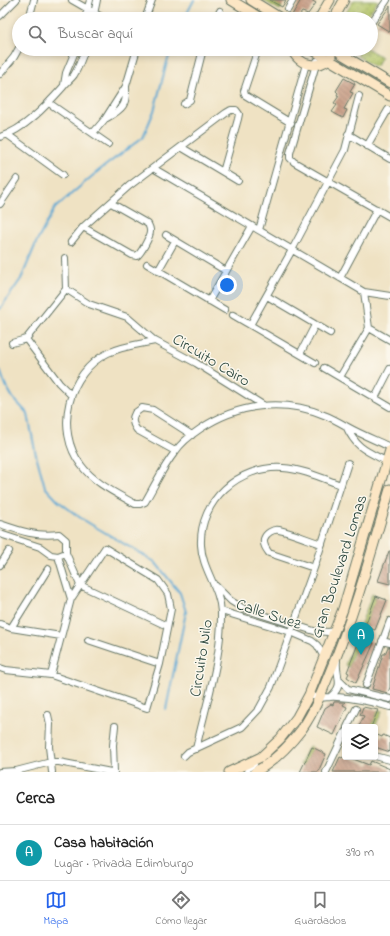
<!DOCTYPE html>
<html lang="es">
<meta charset="utf-8">
<style>
body{margin:0;font-family:"Indie Flower",sans-serif;background:#f6f6f6;color:#222}
.controls{position:absolute;right:12px;bottom:12px;display:grid;overflow:hidden;border-radius:4px;box-shadow:0 2px 6px #0003}
.controls button{width:36px;height:36px;display:grid;place-items:center;padding:0;border:0;border-bottom:1px solid #e0e0e0;background:#fff;color:#222;font:20px sans-serif}
.you{position:absolute;left:227px;top:285px;width:14px;height:14px;margin:-10px;border:3px solid #fff;border-radius:50%;background:#1a73e8;box-shadow:0 0 0 6px #1a73e833}
.badge{display:grid;place-items:center;width:26px;height:26px;border-radius:50%;background:#2563eb;color:#fff;font-size:13px;font-weight:700}
.pin{position:absolute;translate:-50% -33px;filter:drop-shadow(0 1px 2px #0008)}
.pin::after{content:'';position:absolute;top:21px;width:14px;height:12px;background:inherit;clip-path:polygon(0 0,100% 0,50% 100%)}
.list{margin:0;padding:0;list-style:none}
h2{display:flex;justify-content:space-between;align-items:center;height:52px;margin:0;padding:0 16px;font-size:17px}
h2 small{font-size:13px;font-weight:400;color:#767676}
.list li{display:grid;grid-template-columns:26px 1fr auto;gap:12px;align-items:center;box-sizing:border-box;height:56px;padding:0 16px;border-top:1px solid #e0e0e0}
.list b{display:block;font-size:15px;white-space:nowrap}
.list p{margin:0;font-size:13px;white-space:nowrap;color:#767676}
.list em{font-size:13px;font-style:normal;color:#767676}
.icon{flex:none;width:22px;height:22px;fill:none;stroke:currentColor;stroke-width:2;stroke-linecap:round;stroke-linejoin:round}
.map{position:relative;flex:none;width:390px;height:772px;overflow:hidden}
.search{position:absolute;background:#fff;box-shadow:0 2px 6px #0003;left:12px;right:12px;top:12px;height:44px;display:flex;align-items:center;gap:10px;box-sizing:border-box;padding:0 14px;border-radius:22px;color:#767676;font-size:15px}
.sheet{height:108px;background:#fff}
nav{display:flex;justify-content:space-around;align-items:center;box-sizing:border-box;height:56px;border-top:1px solid #e0e0e0;background:#fff;font-size:11px;color:#767676}
nav a{display:grid;justify-items:center;gap:2px}
nav .on{color:#2563eb}
.map>svg:first-child{display:block}
</style>
<div class="map">
<svg width="390" height="772" viewBox="0 0 390 772">
<defs>
<pattern id="grass-dots" width="8" height="8" patternUnits="userSpaceOnUse"><rect width="8" height="8" fill="#b2c467"/><path d="M2 2h.1M6 6h.1" fill="none" stroke="#90a056" stroke-width="1.8" stroke-linecap="round"/></pattern>
<pattern id="building-back-hatch" width="6" height="6" patternUnits="userSpaceOnUse"><rect width="6" height="6" fill="#c79d85"/><path d="M-1 5l2 2M0 0l6 6M5-1l2 2" fill="none" stroke="#a1816e"/></pattern>
</defs>
<rect width="100%" height="100%" fill="#fbf7ec"/>
<filter id="ink" filterUnits="userSpaceOnUse"><feTurbulence type="fractalNoise" baseFrequency=".025" numOctaves="2"/><feDisplacementMap in="SourceGraphic" scale="8" xChannelSelector="R" yChannelSelector="G"/><feConvolveMatrix kernelMatrix="1 2 1 2 8 2 1 2 1" color-interpolation-filters="sRGB"/></filter>
<filter id="wash" filterUnits="userSpaceOnUse"><feTurbulence type="fractalNoise" baseFrequency=".012" numOctaves="4" result="noise"/><feDisplacementMap in="SourceGraphic" scale="16" xChannelSelector="R" yChannelSelector="G"/><feGaussianBlur stdDeviation="0.9" result="paint"/><feColorMatrix in="noise" values="0 0 0 0 0 0 0 0 0 0 0 0 0 0 0 0 0 1.4 0 .05"/><feComposite in="paint" operator="in"/></filter>
<g filter="url(#wash)">
<rect width="100%" height="100%" fill="#efe2c3"/>
<path fill="url(#grass-dots)" stroke="#68804e" d="M 354,0 L 376,0 L 378,1 L 365,19 L 353,19 L 345,14 Z
M 361,49 L 368,49 L 382,57 L 375,67 L 357,56 Z"/>
<path fill="#b2c467" stroke="#68804e" d="M 262,0 L 269,0 L 282,7 L 280,10 Z
M 372,594 L 376,596 L 374,600 L 376,601 L 373,606 L 372,606 L 365,626 L 361,624 Z
M 357,635 L 361,636 L 351,658 L 349,667 L 345,665 Z
M 378,710 L 382,711 L 375,727 L 371,727 Z
M 309,746 L 312,747 L 303,766 L 300,765 Z"/>
<g fill="none" stroke-linecap="round" stroke-linejoin="round">
<path stroke="#5aa7d3" stroke-width="2" d="M 184,19 L 194,0
M 0,309 L 21,279 L 37,241 L 55,208 L 97,172 L 143,137 L 154,111 L 167,62 L 172,49
M 0,370 L 5,384 L 13,398 L 28,414 L 35,451 L 45,487 L 58,501 L 82,519 L 155,562 L 180,593 L 186,612 L 166,709"/>
</g>
<g id="blocks">
<path fill="url(#building-back-hatch)" d="M 269,0 L 286,0 L 282,7 Z
M 301,0 L 311,0 L 316,3 L 308,14 L 302,12 L 299,16 L 292,15 Z
M 390,6 L 390,32 L 377,24 Z
M 344,78 L 355,84 L 350,92 L 353,93 L 344,109 L 347,110 L 343,118 L 332,112 L 337,105 L 334,103 L 339,96 L 337,95 L 338,93 L 336,91 Z
M 389,551 L 390,551 L 390,584 L 378,581 Z
M 376,596 L 387,600 L 375,630 L 365,626 Z
M 361,636 L 374,643 L 356,683 L 347,677 L 349,673 L 347,672 Z
M 388,647 L 390,647 L 390,687 L 388,693 L 372,689 L 383,654 L 385,654 Z
M 334,702 L 345,702 L 343,705 L 347,707 L 334,735 L 317,727 L 325,708 L 331,704 L 333,705 Z
M 363,707 L 378,710 L 371,727 L 359,726 L 364,716 L 360,715 Z
M 375,734 L 382,737 L 383,735 L 390,738 L 390,752 L 375,747 Z
M 312,747 L 326,754 L 318,772 L 300,772 Z
M 340,757 L 342,758 L 343,757 L 348,757 L 369,765 L 371,761 L 390,769 L 390,772 L 333,772 Z"/>
</g>
</g>
<g filter="url(#ink)">
<use href="#blocks" fill-opacity="0" stroke="#687766" stroke-width="1"/>
<g fill="none" stroke-linecap="round" stroke-linejoin="round">
<g stroke="#687766" stroke-width="8">
<path id="street" d="M 72,0 L 105,19
M 288,9 L 293,0
M 0,16 L 16,0
M 29,19 L 34,0
M 85,19 L 90,0
M 93,19 L 97,0
M 145,19 L 152,0
M 216,19 L 220,11
M 371,23 L 387,0
M 249,49 L 257,53
M 258,49 L 244,91 L 245,95 L 291,123
M 354,49 L 355,49
M 317,61 L 290,153 L 290,158 L 294,162 L 390,217
M 0,74 L 14,57 L 19,48
M 64,85 L 66,73 L 76,49
M 49,103 L 108,144
M 184,104 L 190,100 L 203,49
M 107,118 C 123,109 127,105 126,87
M 93,133 L 105,119 L 126,86 L 137,49
M 348,134 L 390,159
M 8,135 L 63,175
M 0,137 C 25,129 46,106 63,87 C 66,83 71,79 74,75 C 79,67 82,58 85,49
M 367,146 L 388,110
M 181,147 L 238,181
M 153,168 L 364,292 L 390,296
M 0,204 L 17,179
M 83,227 L 132,255 L 137,256 C 141,253 151,236 150,230 C 150,228 149,226 148,224 L 111,203
M 259,230 L 306,64
M 166,235 L 226,271
M 71,242 L 83,227 L 129,186 L 226,113 L 231,110 L 236,110 L 239,114 L 238,119 L 223,172
M 147,264 L 225,310
M 158,271 L 175,241
M 340,278 L 377,209
M 66,289 L 89,304 L 127,317 L 155,341
M 267,296 L 330,333
M 209,301 L 252,226
M 233,315 L 315,363
M 250,325 L 292,250 L 345,150 L 359,96
M 369,328 L 390,340
M 26,339 L 59,383 L 71,395
M 12,343 L 26,339 L 66,289 L 65,258
M 300,354 L 315,325
M 324,368 L 390,407
M 340,377 L 369,328 L 364,292
M 375,398 L 390,369
M 263,405 L 196,363 L 155,341 C 140,344 123,346 108,353 C 68,372 54,430 81,465 C 94,483 116,493 135,504 L 140,504 L 145,502 C 155,485 163,467 175,452 C 181,443 191,435 200,429 C 237,404 282,398 324,415 C 332,418 339,422 346,426 C 360,434 375,440 390,447
M 346,426 C 356,448 366,451 386,461
M 175,451 L 137,430 C 133,425 131,420 135,413 L 142,408 L 153,410 L 192,435
M 0,524 C 20,531 37,537 59,534 L 66,540 L 66,553 L 58,556 L 51,555 L 40,547 L 0,534
M 66,553 L 80,585 L 167,626
M 58,556 L 71,599 L 51,675 L 147,708 L 160,664 L 171,609 L 168,594 L 158,580 L 105,548 L 71,599
M 0,565 L 9,551
M 314,568 L 269,553 C 266,549 263,545 264,539 C 266,533 273,529 279,530 C 293,533 308,540 322,544
M 216,586 L 231,601 L 244,609 L 314,631 L 328,632 L 335,631
M 221,611 L 291,632 L 312,641 L 317,645 L 324,657
M 0,624 L 11,628 L 61,636
M 11,628 L 48,569
M 88,640 L 160,664
M 382,641 L 390,643
M 0,668 L 6,670 L 51,675
M 340,681 L 348,689 L 390,699
M 366,685 L 390,621
M 309,695 C 322,700 325,696 337,697 C 355,698 373,702 390,707
M 330,697 C 346,684 335,677 337,661
M 48,715 L 50,724 L 49,747 L 52,772
M 347,727 L 356,709
M 196,749 C 206,704 222,658 221,612 C 220,588 202,569 201,545 C 199,501 239,465 283,468 C 302,469 322,478 341,485
M 184,756 L 188,752 L 242,727 L 259,709 L 271,687 L 314,568 L 348,463
M 375,756 L 390,760
M 0,772 L 16,771 L 51,762 L 59,762 L 111,772
M 114,772 L 113,745 L 115,726
M 247,772 L 248,768 L 254,764
M 326,772 L 345,732"/>
</g>
<g stroke="#687766" stroke-width="11">
<path id="secondary" d="M 231,0 L 262,19
M 251,0 L 282,19
M 319,19 L 330,0
M 334,19 L 344,0
M 292,49 C 298,66 320,71 331,56
M 311,49 L 390,96
M 336,49 L 343,55 L 390,83
M 229,772 L 261,757 L 280,739 L 297,717 L 309,695 L 343,609 L 390,450
M 255,772 C 273,762 289,746 302,729 C 314,712 322,692 330,672 C 355,613 372,550 390,489"/>
</g>
<use href="#street" stroke="#fff" stroke-width="6"/>
<use href="#secondary" stroke="#fce6c4" stroke-width="9"/>
</g>
</g>
<g text-anchor="middle" stroke-width="3" stroke-linejoin="round" paint-order="stroke">
<g font-size="16" fill="#1f3d34" stroke="#fbf7ec">
<text transform="translate(212 359) rotate(31)" y="6">Circuito Cairo</text>
<text transform="translate(338 566) rotate(-72)" y="6">Gran Boulevard Lomas</text>
<text transform="translate(269 613) rotate(18)" y="6">Calle Suez</text>
<text transform="translate(200 658) rotate(-81)" y="6">Circuito Nilo</text>
</g>
</g>
</svg>
<div class="controls">
<button><svg class="icon" aria-label="layers" viewBox="0 0 24 24"><path d="M12 4l9 5-9 5-9-5zM3 14l9 5 9-5"/></svg></button>
</div>
<div class="you"></div>
<div class="pin badge" style="left:361px;top:655px;background:#0f9aa8">A</div>
<div class="search"><svg class="icon" aria-label="search" viewBox="0 0 24 24"><circle cx="10" cy="10" r="6"/><path d="M15 15l6 6"/></svg>Buscar aquí</div>
</div>
<section class="sheet">
<h2>Cerca<small></small></h2>
<ul class="list">
<li><span class="badge" style="background:#0f9aa8">A</span><div><b>Casa habitación</b><p>Lugar · Privada Edimburgo</p></div><em>390 m</em></li>
</ul>
</section>
<nav>
<a class="on"><svg class="icon" aria-label="map" viewBox="0 0 24 24"><path d="M3 6l6-2 6 2 6-2v14l-6 2-6-2-6 2zM9 4v14M15 6v14"/></svg>Mapa</a>
<a><svg class="icon" aria-label="directions" viewBox="0 0 24 24"><path d="M12 3l9 9-9 9-9-9zM9 14v-3h6M13 9l2 2-2 2"/></svg>Cómo llegar</a>
<a><svg class="icon" aria-label="saved" viewBox="0 0 24 24"><path d="M7 4h10v16l-5-4-5 4z"/></svg>Guardados</a>
</nav>
